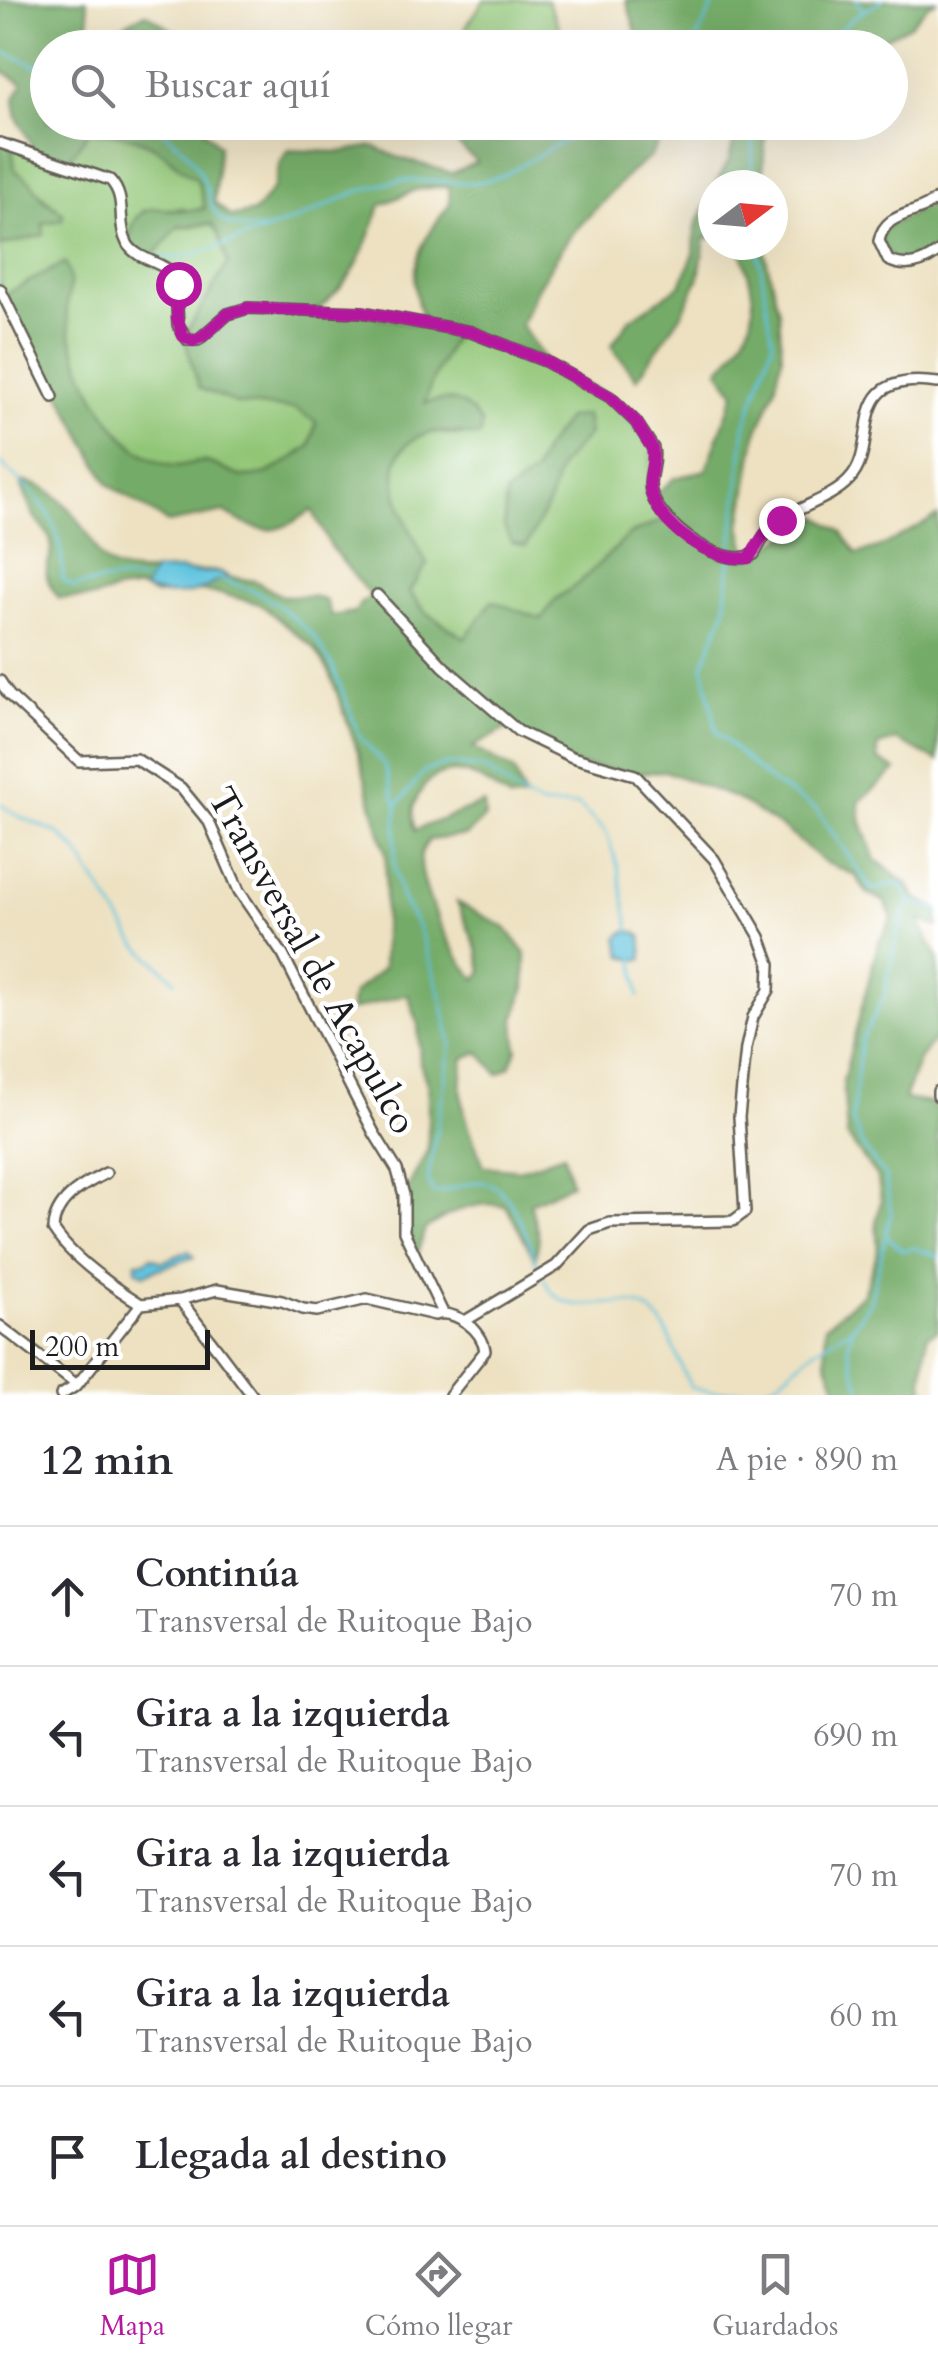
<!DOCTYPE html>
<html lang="es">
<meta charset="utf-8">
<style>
body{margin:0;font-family:Cardo,serif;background:#f7f7f7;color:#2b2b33}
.compass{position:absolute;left:698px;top:170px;width:90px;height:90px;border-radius:50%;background:#fff;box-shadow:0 10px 40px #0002;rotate:74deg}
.scale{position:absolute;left:30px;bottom:25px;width:180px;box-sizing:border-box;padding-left:10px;border:5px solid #1c1c1c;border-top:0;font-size:28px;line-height:35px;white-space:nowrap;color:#1c1c1c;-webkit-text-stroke:8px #fff;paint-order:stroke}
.stop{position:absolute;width:30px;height:30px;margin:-22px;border:8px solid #b5179e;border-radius:50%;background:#fff}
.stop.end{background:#b5179e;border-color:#fff;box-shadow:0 2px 10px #0008}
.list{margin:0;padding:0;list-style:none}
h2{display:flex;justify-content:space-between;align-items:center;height:130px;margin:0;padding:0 40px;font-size:42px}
h2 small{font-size:32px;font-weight:400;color:#7c7c81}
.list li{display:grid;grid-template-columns:65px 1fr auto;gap:30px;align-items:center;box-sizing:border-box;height:140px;padding:0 40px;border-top:2px solid #e1e1e2}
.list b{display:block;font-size:38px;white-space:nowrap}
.list p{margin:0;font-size:32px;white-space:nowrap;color:#7c7c81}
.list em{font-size:32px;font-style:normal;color:#7c7c81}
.icon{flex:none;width:55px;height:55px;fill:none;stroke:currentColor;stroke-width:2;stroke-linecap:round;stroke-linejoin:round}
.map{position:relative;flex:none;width:938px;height:1395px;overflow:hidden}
.search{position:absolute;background:#fff;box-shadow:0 10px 40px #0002;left:30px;right:30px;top:30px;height:110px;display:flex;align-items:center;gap:25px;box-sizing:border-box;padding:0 35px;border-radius:55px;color:#7c7c81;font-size:38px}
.sheet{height:830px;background:#fff}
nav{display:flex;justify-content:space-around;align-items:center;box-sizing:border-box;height:140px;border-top:2px solid #e1e1e2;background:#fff;font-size:28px;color:#7c7c81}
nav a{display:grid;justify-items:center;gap:5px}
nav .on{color:#b5179e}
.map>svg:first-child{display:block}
</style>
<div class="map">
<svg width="938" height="1395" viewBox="0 0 938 1395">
<rect width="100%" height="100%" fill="#fff"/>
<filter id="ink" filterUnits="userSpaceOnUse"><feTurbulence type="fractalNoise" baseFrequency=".01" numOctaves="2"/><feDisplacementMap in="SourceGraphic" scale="20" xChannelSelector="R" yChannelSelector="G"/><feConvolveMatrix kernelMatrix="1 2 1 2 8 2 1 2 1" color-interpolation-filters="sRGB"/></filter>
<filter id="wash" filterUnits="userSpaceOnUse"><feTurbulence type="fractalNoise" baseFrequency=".0048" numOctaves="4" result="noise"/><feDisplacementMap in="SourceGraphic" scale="40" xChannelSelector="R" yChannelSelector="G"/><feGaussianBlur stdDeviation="2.25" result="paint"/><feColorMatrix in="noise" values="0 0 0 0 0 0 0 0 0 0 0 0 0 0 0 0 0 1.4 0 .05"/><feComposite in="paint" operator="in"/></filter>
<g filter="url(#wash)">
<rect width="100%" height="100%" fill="#ede1c1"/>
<path fill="#92c677" stroke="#57714a" stroke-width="2.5" d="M 484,0 L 547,0 L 560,29 L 563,47 L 459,48 L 466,27 Z
M 90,130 C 116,134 144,136 166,154 C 177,164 183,172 197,179 L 205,207 L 191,212 L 181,208 L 143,211 L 130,233 L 212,224 L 218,232 L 228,263 L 184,337 L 238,404 L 296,409 L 316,422 L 310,446 C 292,459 263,482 240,476 C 228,473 216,463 204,462 C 194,461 184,467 173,466 C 115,456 73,367 67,315 C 64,291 76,290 64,263 L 0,297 L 0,246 L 43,235 L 43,222 L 54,222 L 57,207 C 39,198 32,180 15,170 L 12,147 L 64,166 Z
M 456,330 L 486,337 L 610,397 L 653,448 L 649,478 L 666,519 L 630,534 L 579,583 L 556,599 L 541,619 L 465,638 L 426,612 L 409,591 L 427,564 C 409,528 367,457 423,434 C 436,429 449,437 461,435 C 468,434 476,427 482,424 C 463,398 454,401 424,403 C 431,377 446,356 456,330 Z"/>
<path fill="#75ab68" stroke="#486442" stroke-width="2.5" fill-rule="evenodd" d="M 0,0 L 87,0 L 91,42 L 146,13 L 198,47 L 48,48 L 48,122 L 198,123 L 219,146 L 214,202 L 231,217 L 255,212 L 274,187 L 280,162 L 289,150 L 340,152 L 373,146 L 397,157 L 452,173 L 477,162 L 435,123 L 461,123 L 472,133 L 496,131 L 506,122 L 669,123 L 650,157 L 630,173 L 570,236 L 538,286 L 521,325 L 546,362 L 456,330 C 446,355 431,377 425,403 C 452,396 465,400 482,424 L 480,436 C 462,435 441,428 425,434 C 366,454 409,528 427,564 L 409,592 L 426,613 L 465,638 L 492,601 L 541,619 L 556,599 L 579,583 L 630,534 L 665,519 L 653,496 L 675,478 L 706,470 L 735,392 L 719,370 C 763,319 758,307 740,245 L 763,245 L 779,312 L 782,357 L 774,392 L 756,435 L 741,526 L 749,558 L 819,517 L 841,531 L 857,554 L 878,548 L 938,516 L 938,761 L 896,740 L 878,746 L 878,759 L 896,770 L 859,802 L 862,823 L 875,859 L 908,885 L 916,898 L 938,909 L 938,927 L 919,920 L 938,958 L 938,1034 L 919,1060 L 904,1099 L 930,1103 L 938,1112 L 938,1330 L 927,1336 L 923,1380 L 925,1395 L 839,1395 L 826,1360 L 825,1326 L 863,1294 L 878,1251 L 876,1222 L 881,1201 L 878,1179 L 847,1136 L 843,1081 L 878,944 L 892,918 L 884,901 L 867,893 L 855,875 L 824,862 L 786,830 L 737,799 L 665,771 L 636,773 L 567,764 L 508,728 L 473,747 L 514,771 L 525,798 L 510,800 C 495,789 473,771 453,772 C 424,773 407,805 415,830 L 484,803 L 485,817 L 467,835 L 429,840 C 426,844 422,850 421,854 C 417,885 453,959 477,979 L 482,972 L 478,951 L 457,902 L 506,928 L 526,954 L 525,988 L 515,1018 L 517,1049 L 510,1067 L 498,1074 L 479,1052 L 464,1058 C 456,1103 468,1125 484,1166 L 519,1170 L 564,1154 L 571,1184 L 530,1203 L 539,1238 L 535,1259 L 506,1206 C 477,1199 449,1213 425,1229 L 416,1257 L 407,1243 L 404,1195 L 428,1149 L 428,1087 L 420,1063 L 418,1024 L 408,994 L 350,1011 L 353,994 L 383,968 L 386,855 L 358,752 L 330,673 L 315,649 L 260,604 L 222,594 L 199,591 L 156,595 L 141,588 L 116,591 L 93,598 L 59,598 C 33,565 57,565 50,539 C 47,529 36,522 32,512 C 27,503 24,492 21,482 C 49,483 71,508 86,531 C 96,545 96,559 113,567 C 135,578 194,568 221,572 L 229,577 L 255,581 L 282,596 L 313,596 L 326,601 L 331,616 L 355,612 L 361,603 L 371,597 L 331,547 L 312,510 C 274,536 264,536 224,512 L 168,523 L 108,484 L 60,394 L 0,297 L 65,263 C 77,292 64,290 67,315 C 73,367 115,456 173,466 C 183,467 194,461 204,462 C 216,463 228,473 240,476 C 263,482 292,459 310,446 L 316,422 L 296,409 L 238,404 L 199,388 L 184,337 L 228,263 L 218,233 L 212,224 L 179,226 L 150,260 L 128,244 C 137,186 171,220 205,208 L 197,179 C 183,172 177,164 166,155 C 145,137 117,134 90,130 L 64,166 L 39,158 L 17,118 L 14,100 L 23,84 L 0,69 ZM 436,187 L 449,187 L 450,204 C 416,248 404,272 425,326 L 363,313 L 317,310 C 357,279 364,250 381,205 L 415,190 Z
M 626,0 L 938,0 L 929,4 L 910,25 L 868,47 L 732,48 L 721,43 L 714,47 L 641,48 Z
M 738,123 L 766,123 L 762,185 L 715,185 L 729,160 Z
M 0,142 L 12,147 L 15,170 L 30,181 L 45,201 L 63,213 L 62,220 L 43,223 L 44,235 L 0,246 Z
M 713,189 L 713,238 L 705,238 L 699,277 L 683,312 L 637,379 L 611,346 L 629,320 L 681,285 L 694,253 L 695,229 Z
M 938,200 L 938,254 L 895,265 L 880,242 L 883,229 Z
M 586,415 L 589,434 L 560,466 L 548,505 L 526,546 L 512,543 L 504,527 L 506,494 L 534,473 L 543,451 L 567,418 Z"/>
<path fill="#60c4de" stroke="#3e707d" stroke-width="2.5" d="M 181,570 C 198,575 213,568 229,577 C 216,578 212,586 200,590 C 186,596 159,596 144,590 L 153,571 Z
M 625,932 L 636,932 L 641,936 L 643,959 L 634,960 L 623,956 L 618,938 Z
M 189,1251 L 194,1257 L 144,1274 L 136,1269 L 136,1262 L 145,1262 L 151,1257 L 162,1262 Z"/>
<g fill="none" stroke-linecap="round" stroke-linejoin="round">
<path stroke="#60c4de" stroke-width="2.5" d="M 857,0 L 863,12
M 692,48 L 716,0
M 819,48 L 853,18 L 882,0
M 0,51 L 48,70
M 151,122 C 168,135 186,148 197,167 C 221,209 199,226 264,230
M 751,185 L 754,122
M 757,245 L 773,342 L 745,427 L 725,610 L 703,665 L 717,733 L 771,782 L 816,809 L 872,890 L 901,883 L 909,901 L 897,935 L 884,998 L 861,1040 L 852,1119 L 863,1147 L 885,1176 L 891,1213 L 870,1302 L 852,1328 L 848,1347 L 862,1395
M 153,257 L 176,258 L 200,253 L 298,219 L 356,192 L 384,184 L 404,180 L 475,183 L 504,175 L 565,140 L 625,122
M 0,463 C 45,504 61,515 63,580 L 73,587 L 117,579 L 150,581
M 218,578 L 259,593 L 278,605 L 314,636 L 332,665 L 360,737 L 384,764 L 397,807 L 394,867 L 402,899 L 419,928 L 441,996 L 451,1044 L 428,1180 L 433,1193 C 449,1192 465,1182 480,1182 C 516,1184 529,1246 540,1272
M 0,804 L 18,816 L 58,833 L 76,850 L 136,944 L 176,981
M 398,805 L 424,771 L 448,764 L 484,768 L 525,798 L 543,806 L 578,805 L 606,832 L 618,867 L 630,931
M 910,902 L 938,909
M 634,959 L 639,997
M 887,1236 L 903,1251 L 914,1248 L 938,1256
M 544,1279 C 567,1329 619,1287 650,1311 C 671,1327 678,1365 691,1387 L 712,1392 L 763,1389 L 781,1379 L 813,1351 L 852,1328"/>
</g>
</g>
<g filter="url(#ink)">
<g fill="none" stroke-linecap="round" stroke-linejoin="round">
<g stroke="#656156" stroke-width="14">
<path id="minor" d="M 0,143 L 110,180 C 128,199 116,222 127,243 C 136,260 162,261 175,275 L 178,325 L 188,340 L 198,340 L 228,314 L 248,308 L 362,312 L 471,332 L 545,361 L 610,397 L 636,422 L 653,448 C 657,465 646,478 652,495 C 662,525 723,571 754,554 C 759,546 763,536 770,529 C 792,507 828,502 849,480 C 883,446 840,369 938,383
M 938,198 C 918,217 885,210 879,241 L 888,260 C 906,269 922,264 938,252
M 0,289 L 53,397
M 377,595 L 443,666 L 518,731 L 572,757 L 635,775 L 714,859 L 760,937 L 770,964 L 769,990 L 753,1017 L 746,1048 L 739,1117 L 745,1212 L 733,1221 L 610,1223 L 589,1230 L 556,1266 L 465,1321
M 0,681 L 9,695 L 79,761 L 136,759 L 181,788 L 209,822 L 239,891 L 283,955 L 374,1133 L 397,1170 L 404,1195 L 404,1232 L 443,1313
M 938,1091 L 938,1096
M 106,1173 C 83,1185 55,1199 53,1229 C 71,1257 112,1286 141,1304
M 180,1300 L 252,1395
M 0,1326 L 77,1385
M 61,1395 L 77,1385 L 141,1304 L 180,1300 L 217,1290 L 282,1301 L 303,1309 L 317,1311 L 367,1299 L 435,1315 C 455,1309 483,1330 485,1351 L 450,1395"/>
</g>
<use href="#minor" stroke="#fff" stroke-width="9"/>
</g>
</g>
<g fill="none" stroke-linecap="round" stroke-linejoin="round" filter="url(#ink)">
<path stroke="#b5179e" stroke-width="12" d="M 178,284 L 177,318 L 183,336 L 193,341 L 203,336 L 228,314 L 248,308 L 362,312 L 471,332 L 545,361 L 610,397 L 636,422 L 652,448 C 656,463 648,474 650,488 C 657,526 711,562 749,558 L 764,535 L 781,520"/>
</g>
<g text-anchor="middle" stroke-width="9" stroke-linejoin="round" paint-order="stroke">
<g font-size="38" fill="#1c1c1c" stroke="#fff">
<text transform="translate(313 960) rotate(61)" y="13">Transversal de Acapulco</text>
</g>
</g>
</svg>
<svg class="compass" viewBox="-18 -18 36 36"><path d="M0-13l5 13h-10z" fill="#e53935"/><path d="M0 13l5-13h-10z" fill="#7c7c81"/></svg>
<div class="scale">200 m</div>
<div class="stop" style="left:178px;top:284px"></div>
<div class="stop end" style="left:781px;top:520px"></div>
<div class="search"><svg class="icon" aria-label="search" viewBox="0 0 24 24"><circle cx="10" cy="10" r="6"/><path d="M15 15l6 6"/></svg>Buscar aquí</div>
</div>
<section class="sheet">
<h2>12 min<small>A pie · 890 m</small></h2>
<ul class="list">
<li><svg class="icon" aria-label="ahead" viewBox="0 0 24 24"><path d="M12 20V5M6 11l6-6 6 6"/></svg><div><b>Continúa</b><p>Transversal de Ruitoque Bajo</p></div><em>70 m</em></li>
<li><svg class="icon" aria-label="left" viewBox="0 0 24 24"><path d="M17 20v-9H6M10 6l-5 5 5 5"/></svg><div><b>Gira a la izquierda</b><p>Transversal de Ruitoque Bajo</p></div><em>690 m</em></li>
<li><svg class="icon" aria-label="left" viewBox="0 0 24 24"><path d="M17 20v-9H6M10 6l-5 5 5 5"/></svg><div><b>Gira a la izquierda</b><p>Transversal de Ruitoque Bajo</p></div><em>70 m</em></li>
<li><svg class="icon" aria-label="left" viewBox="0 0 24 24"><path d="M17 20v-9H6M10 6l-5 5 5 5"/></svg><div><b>Gira a la izquierda</b><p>Transversal de Ruitoque Bajo</p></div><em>60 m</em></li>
<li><svg class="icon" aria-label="arrive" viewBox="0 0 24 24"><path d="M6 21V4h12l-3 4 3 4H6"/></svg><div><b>Llegada al destino</b></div></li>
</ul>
</section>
<nav>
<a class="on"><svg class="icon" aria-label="map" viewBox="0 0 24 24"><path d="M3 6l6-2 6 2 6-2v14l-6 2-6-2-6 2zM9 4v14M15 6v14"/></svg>Mapa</a>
<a><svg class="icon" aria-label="directions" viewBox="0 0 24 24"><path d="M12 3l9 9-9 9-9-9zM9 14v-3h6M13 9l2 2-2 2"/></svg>Cómo llegar</a>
<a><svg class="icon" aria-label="saved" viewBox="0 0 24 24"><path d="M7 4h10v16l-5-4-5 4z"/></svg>Guardados</a>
</nav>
